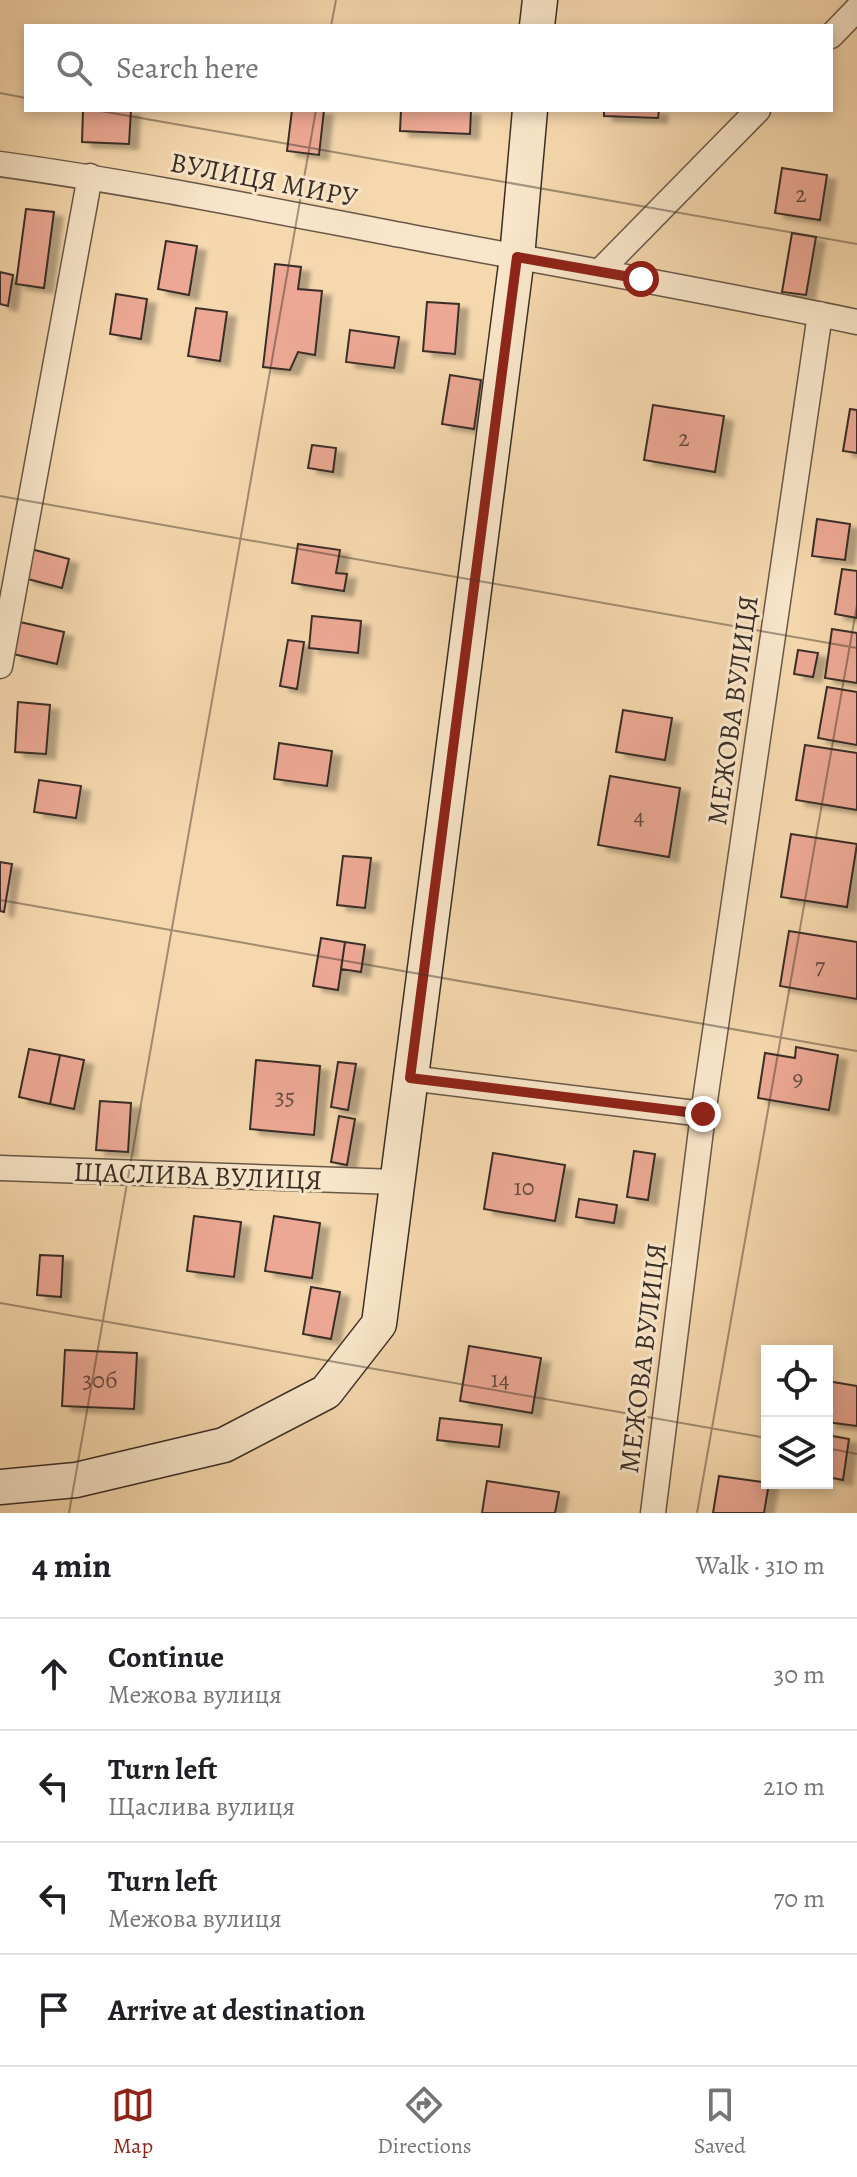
<!DOCTYPE html>
<meta charset="utf-8">
<style>
body{margin:0;font-family:Alegreya,serif;background:#f2f2f2;color:#202124}
.controls{position:absolute;right:24px;bottom:24px;display:grid;overflow:hidden;border-radius:0px;box-shadow:0 4px 12px #0003}
.controls button{width:72px;height:72px;display:grid;place-items:center;padding:0;border:0;border-bottom:2px solid #e0e0e0;background:#fff;color:#202124;font:40px sans-serif}
.stop{position:absolute;width:24px;height:24px;margin:-18px;border:6px solid #8f2418;border-radius:50%;background:#fff}
.stop.end{background:#8f2418;border-color:#fff;box-shadow:0 2px 8px #0008}
.list{margin:0;padding:0;list-style:none}
h2{display:flex;justify-content:space-between;align-items:center;height:104px;margin:0;padding:0 32px;font-size:34px}
h2 small{font-size:26px;font-weight:400;color:#757577}
.list li{display:grid;grid-template-columns:52px 1fr auto;gap:24px;align-items:center;box-sizing:border-box;height:112px;padding:0 32px;border-top:2px solid #e0e0e0}
.list b{display:block;font-size:30px;white-space:nowrap}
.list p{margin:0;font-size:26px;white-space:nowrap;color:#757577}
.list em{font-size:26px;font-style:normal;color:#757577}
.icon{flex:none;width:44px;height:44px;fill:none;stroke:currentColor;stroke-width:2;stroke-linecap:round;stroke-linejoin:round}
.map{position:relative;flex:none;width:857px;height:1513px;overflow:hidden}
.search{position:absolute;background:#fff;box-shadow:0 4px 12px #0003;left:24px;right:24px;top:24px;height:88px;display:flex;align-items:center;gap:20px;box-sizing:border-box;padding:0 28px;border-radius:0px;color:#757577;font-size:30px}
.sheet{height:552px;background:#fff}
nav{display:flex;justify-content:space-around;align-items:center;box-sizing:border-box;height:112px;border-top:2px solid #e0e0e0;background:#fff;font-size:22px;color:#757577}
nav a{display:grid;justify-items:center;gap:4px}
nav .on{color:#8f2418}
.map>svg:first-child{display:block}
</style>
<div class="map">
<svg width="857" height="1513" viewBox="0 0 857 1513">
<defs>
<filter id="shadow"><feDropShadow dx="9" dy="5" stdDeviation="2" flood-color="#0004"/></filter>
</defs>
<rect width="100%" height="100%" fill="#f6d8ae"/>
<filter id="stains"><feTurbulence type="fractalNoise" baseFrequency=".0025" numOctaves="4"/><feColorMatrix values="0 0 0 0 .2 0 0 0 0 .09 0 0 0 0 .02 0 0 0 .5 -.17"/></filter>
<radialGradient id="worn" r=".72"><stop offset=".6" stop-color="#630" stop-opacity="0"/><stop offset="1" stop-color="#630" stop-opacity=".3"/></radialGradient>
<path fill="#eca894" stroke="#3a2e26" stroke-width="2" filter="url(#shadow)" d="M 83,110 L 131,110 L 129,144 L 82,142 Z
M 292,110 L 324,110 L 319,155 L 287,151 Z
M 401,110 L 471,110 L 470,134 L 400,131 Z
M 604,110 L 659,110 L 658,118 L 604,116 Z
M 782,168 L 827,175 L 820,220 L 775,213 Z
M 26,209 L 54,212 L 44,288 L 16,284 Z
M 792,233 L 816,237 L 806,295 L 782,292 Z
M 166,241 L 197,246 L 189,295 L 158,289 Z
M 275,264 L 301,267 L 298,289 L 322,291 L 315,355 L 298,352 L 290,370 L 263,367 Z
M 0,272 L 13,275 L 8,306 L 0,304 Z
M 116,294 L 147,299 L 141,339 L 110,334 Z
M 427,302 L 459,304 L 455,354 L 423,351 Z
M 196,308 L 227,312 L 220,361 L 188,356 Z
M 350,330 L 399,337 L 394,368 L 346,362 Z
M 450,375 L 481,380 L 474,429 L 442,424 Z
M 653,405 L 724,416 L 715,472 L 644,460 Z
M 850,409 L 857,410 L 857,453 L 843,451 Z
M 312,445 L 336,448 L 333,472 L 308,468 Z
M 817,519 L 850,524 L 845,560 L 812,556 Z
M 298,544 L 340,550 L 336,573 L 347,574 L 344,591 L 292,583 Z
M 31,549 L 69,559 L 62,588 L 24,578 Z
M 842,569 L 857,571 L 857,618 L 835,614 Z
M 312,616 L 361,621 L 358,653 L 309,648 Z
M 20,622 L 64,632 L 57,664 L 13,654 Z
M 832,629 L 857,633 L 857,683 L 825,678 Z
M 288,640 L 304,642 L 297,689 L 280,686 Z
M 798,650 L 818,653 L 813,677 L 794,674 Z
M 827,687 L 857,692 L 857,745 L 818,738 Z
M 18,702 L 50,705 L 46,754 L 15,752 Z
M 623,710 L 672,718 L 665,760 L 616,752 Z
M 279,743 L 332,751 L 327,786 L 274,779 Z
M 805,745 L 857,753 L 857,810 L 796,800 Z
M 610,776 L 680,788 L 669,857 L 598,845 Z
M 39,780 L 81,786 L 76,818 L 34,812 Z
M 791,834 L 857,844 L 847,907 L 781,897 Z
M 343,856 L 371,858 L 365,908 L 337,905 Z
M 0,862 L 12,864 L 4,912 L 0,911 Z
M 789,931 L 857,942 L 857,999 L 780,986 Z
M 321,938 L 345,942 L 338,990 L 313,986 Z
M 345,942 L 365,945 L 361,972 L 341,969 Z
M 796,1047 L 838,1055 L 829,1110 L 758,1098 L 765,1053 L 795,1058 Z
M 29,1049 L 60,1055 L 50,1104 L 19,1097 Z
M 60,1055 L 84,1060 L 74,1109 L 50,1104 Z
M 256,1060 L 320,1066 L 314,1135 L 250,1129 Z
M 338,1062 L 356,1064 L 348,1110 L 331,1107 Z
M 100,1101 L 131,1103 L 128,1152 L 96,1150 Z
M 339,1116 L 355,1119 L 347,1165 L 331,1162 Z
M 634,1151 L 655,1154 L 648,1200 L 627,1197 Z
M 493,1153 L 565,1165 L 555,1221 L 484,1209 Z
M 579,1199 L 617,1205 L 614,1223 L 576,1217 Z
M 194,1216 L 241,1222 L 234,1277 L 187,1271 Z
M 274,1216 L 320,1223 L 312,1278 L 265,1271 Z
M 40,1255 L 63,1256 L 61,1297 L 37,1295 Z
M 311,1287 L 340,1292 L 331,1339 L 303,1334 Z
M 469,1346 L 541,1358 L 532,1413 L 460,1401 Z
M 65,1350 L 137,1353 L 134,1409 L 62,1406 Z
M 827,1381 L 857,1386 L 857,1426 L 827,1422 Z
M 440,1418 L 502,1425 L 499,1447 L 437,1440 Z
M 827,1435 L 849,1439 L 843,1480 L 827,1477 Z
M 719,1476 L 769,1483 L 764,1513 L 713,1513 Z
M 487,1481 L 559,1492 L 555,1513 L 482,1513 Z"/>
<g fill="none" stroke-linecap="round" stroke-linejoin="round">
<g stroke="#695848" stroke-width="27">
<path id="street" d="M 831,36 L 857,9
M 0,164 C 138,183 274,211 411,237 C 560,265 709,291 857,322
M 601,270 L 758,110
M 0,666 L 90,176
M 410,1078 L 703,1114
M 0,1168 L 396,1182
M 653,1513 L 703,1114 L 820,314"/>
</g>
<g stroke="#3a2e26" stroke-width="37">
<path id="secondary" d="M 537,26 L 540,0
M 0,1487 L 76,1480 L 224,1445 L 326,1392 L 379,1324 L 517,257 L 530,110"/>
</g>
<use href="#street" stroke="#f9e6ca" stroke-width="24"/>
<use href="#secondary" stroke="#f9e6ca" stroke-width="34"/>
</g>
<g fill="none" stroke-linecap="round" stroke-linejoin="round">
<path stroke="#8f2418" stroke-width="10" d="M 641,279 L 517,257 L 410,1078 L 703,1114"/>
</g>
<path fill="none" stroke="#3a2e26" stroke-width="2" stroke-opacity="0.45" d="M 331,26 L 336,0M 0,93 L 26,98M 95,110 L 857,244M 0,496 L 857,648M 0,900 L 857,1051M 0,1303 L 767,1438M 827,1448 L 857,1454M 69,1513 L 316,110M 697,1513 L 857,605"/>
<g text-anchor="middle" stroke-width="6" stroke-linejoin="round" paint-order="stroke">
<g font-size="24" fill="#664c42">
<text x="801" y="202">2</text>
<text x="684" y="446">2</text>
<text x="639" y="824">4</text>
<text x="820" y="974">7</text>
<text x="798" y="1086">9</text>
<text x="285" y="1105">35</text>
<text x="524" y="1195">10</text>
<text x="500" y="1387">14</text>
<text x="100" y="1388">30б</text>
</g>
<g font-size="28" fill="#3a2e26" stroke="#f9e6ca">
<text transform="translate(264 179) rotate(11)" y="10">ВУЛИЦЯ МИРУ</text>
<text transform="translate(732 710) rotate(-82)" y="10">МЕЖОВА ВУЛИЦЯ</text>
<text transform="translate(198 1175) rotate(2)" y="10">ЩАСЛИВА ВУЛИЦЯ</text>
<text transform="translate(642 1358) rotate(-83)" y="10">МЕЖОВА ВУЛИЦЯ</text>
</g>
</g>
<rect width="100%" height="100%" filter="url(#stains)"/>
<rect width="100%" height="100%" fill="url(#worn)"/>
</svg>
<div class="controls">
<button><svg class="icon" aria-label="locate" viewBox="0 0 24 24"><circle cx="12" cy="12" r="6"/><path d="M12 2v4M12 18v4M2 12h4M18 12h4"/></svg></button>
<button><svg class="icon" aria-label="layers" viewBox="0 0 24 24"><path d="M12 4l9 5-9 5-9-5zM3 14l9 5 9-5"/></svg></button>
</div>
<div class="stop" style="left:641px;top:279px"></div>
<div class="stop end" style="left:703px;top:1114px"></div>
<div class="search"><svg class="icon" aria-label="search" viewBox="0 0 24 24"><circle cx="10" cy="10" r="6"/><path d="M15 15l6 6"/></svg>Search here</div>
</div>
<section class="sheet">
<h2>4 min<small>Walk · 310 m</small></h2>
<ul class="list">
<li><svg class="icon" aria-label="ahead" viewBox="0 0 24 24"><path d="M12 20V5M6 11l6-6 6 6"/></svg><div><b>Continue</b><p>Межова вулиця</p></div><em>30 m</em></li>
<li><svg class="icon" aria-label="left" viewBox="0 0 24 24"><path d="M17 20v-9H6M10 6l-5 5 5 5"/></svg><div><b>Turn left</b><p>Щаслива вулиця</p></div><em>210 m</em></li>
<li><svg class="icon" aria-label="left" viewBox="0 0 24 24"><path d="M17 20v-9H6M10 6l-5 5 5 5"/></svg><div><b>Turn left</b><p>Межова вулиця</p></div><em>70 m</em></li>
<li><svg class="icon" aria-label="arrive" viewBox="0 0 24 24"><path d="M6 21V4h12l-3 4 3 4H6"/></svg><div><b>Arrive at destination</b></div></li>
</ul>
</section>
<nav>
<a class="on"><svg class="icon" aria-label="map" viewBox="0 0 24 24"><path d="M3 6l6-2 6 2 6-2v14l-6 2-6-2-6 2zM9 4v14M15 6v14"/></svg>Map</a>
<a><svg class="icon" aria-label="directions" viewBox="0 0 24 24"><path d="M12 3l9 9-9 9-9-9zM9 14v-3h6M13 9l2 2-2 2"/></svg>Directions</a>
<a><svg class="icon" aria-label="saved" viewBox="0 0 24 24"><path d="M7 4h10v16l-5-4-5 4z"/></svg>Saved</a>
</nav>
